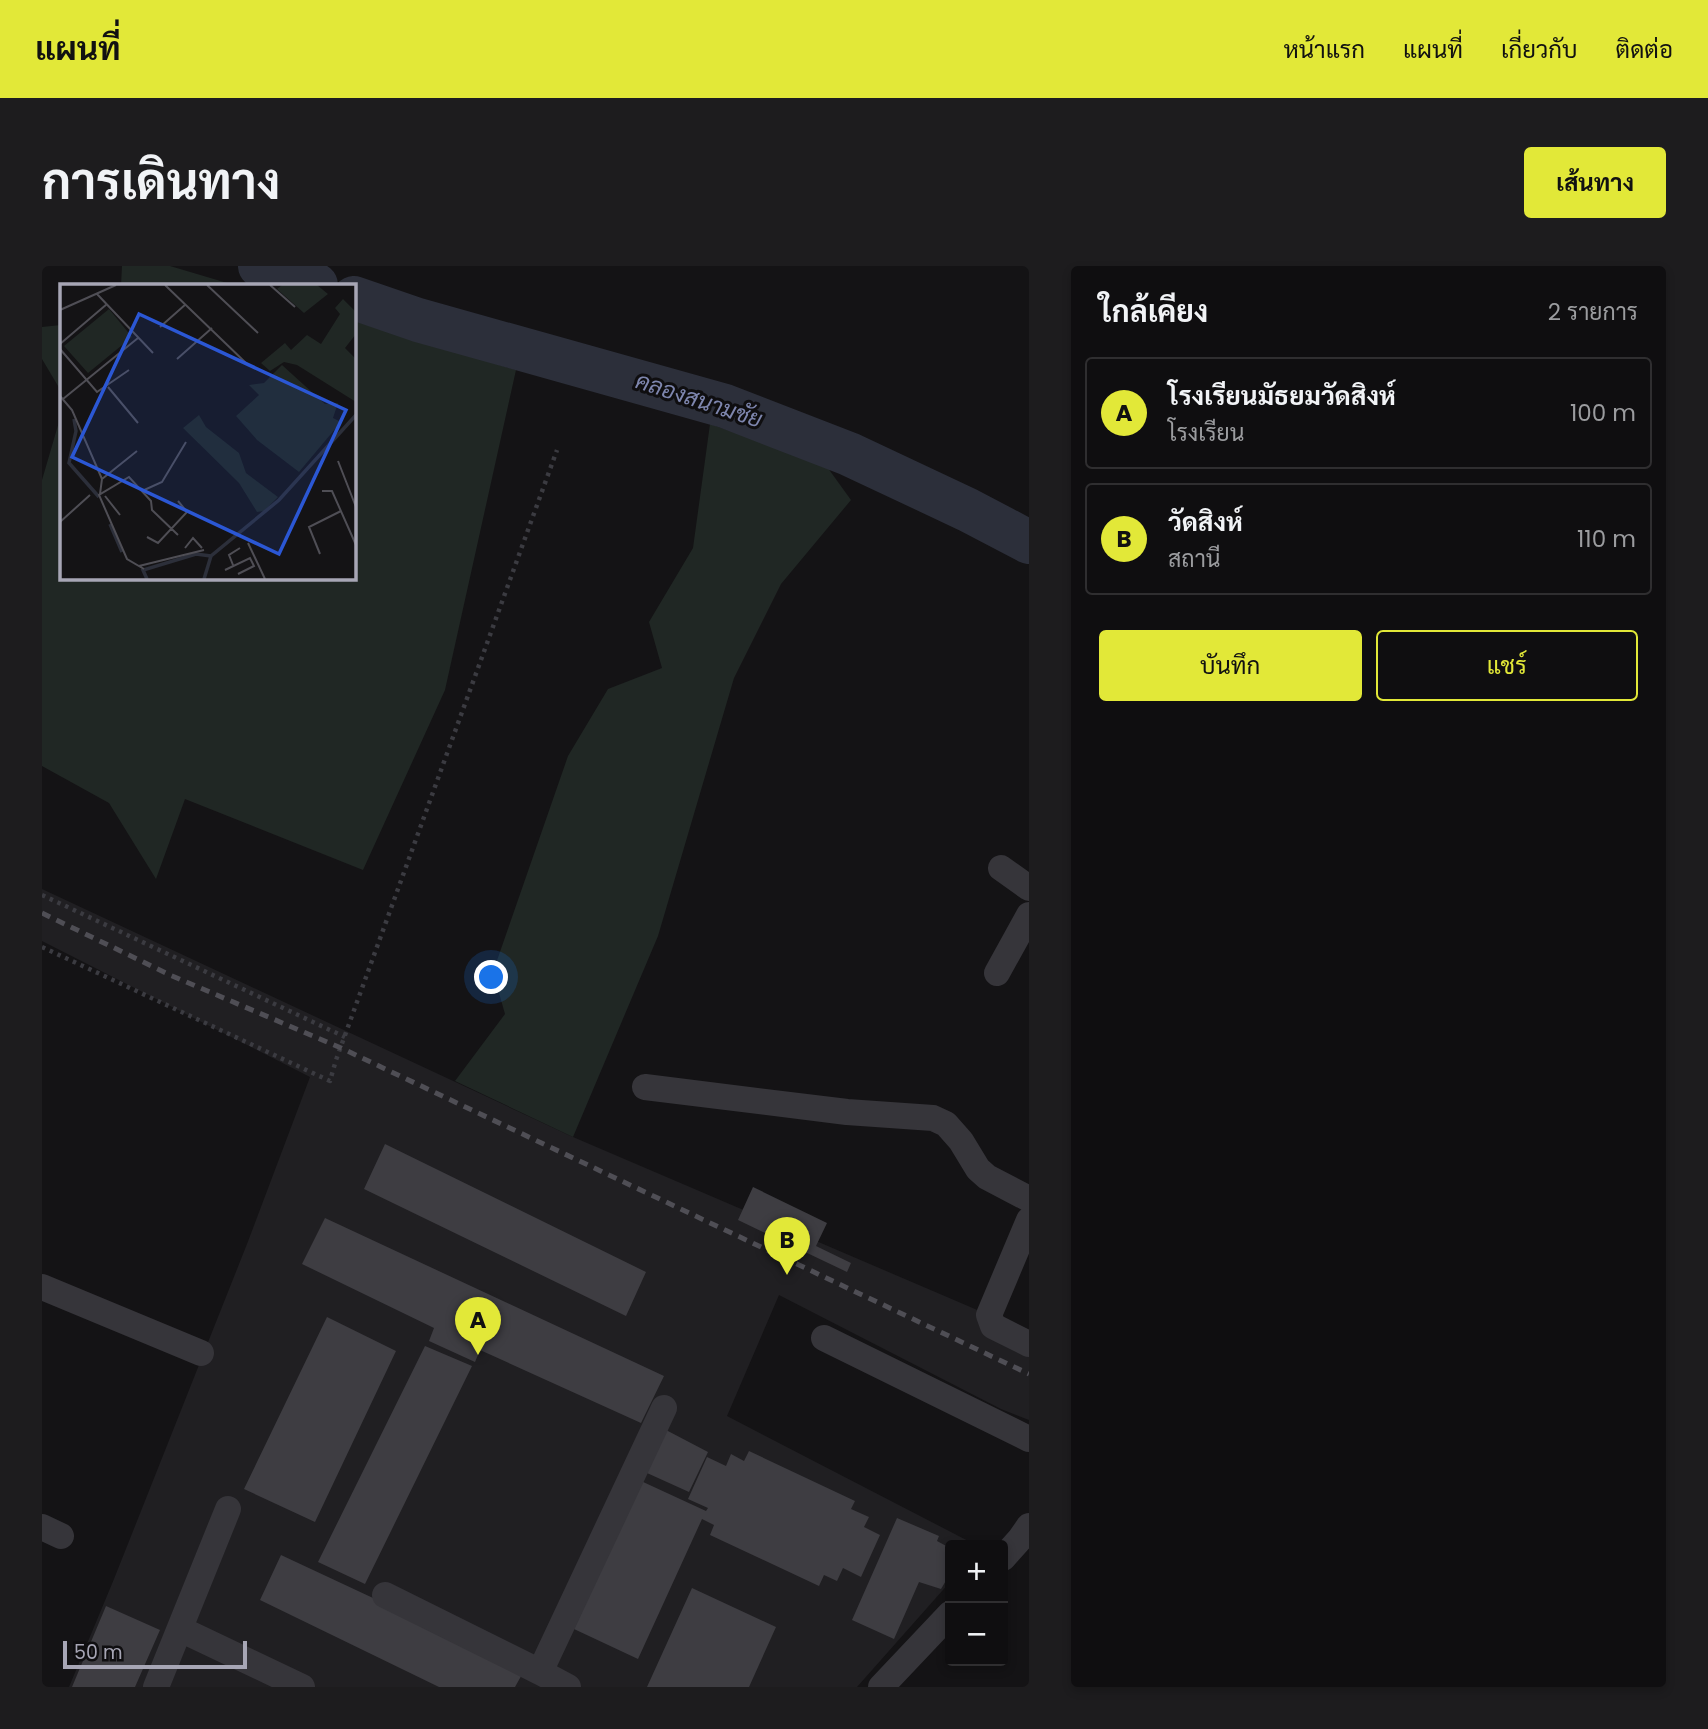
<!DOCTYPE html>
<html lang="th">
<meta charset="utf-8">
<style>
body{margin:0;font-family:Poppins,Sarabun,sans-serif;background:#1d1c1e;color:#f1f3f6}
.controls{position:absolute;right:21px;bottom:21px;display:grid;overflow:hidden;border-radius:7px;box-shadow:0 4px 10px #0003}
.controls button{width:63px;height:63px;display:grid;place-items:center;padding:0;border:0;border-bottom:2px solid #2f2e30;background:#0f0e10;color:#f1f3f6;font:35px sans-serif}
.scale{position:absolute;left:21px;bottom:18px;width:184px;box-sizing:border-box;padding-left:7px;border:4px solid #a7a6b5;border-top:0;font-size:19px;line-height:24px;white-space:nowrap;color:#a7a6b5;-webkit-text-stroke:5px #0f0e10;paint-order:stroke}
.you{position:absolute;left:450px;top:712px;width:24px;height:24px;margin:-18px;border:5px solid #fff;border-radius:50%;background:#1a73e8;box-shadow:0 0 0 10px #1a73e833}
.badge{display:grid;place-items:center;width:46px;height:46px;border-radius:50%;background:#e2e838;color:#111;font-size:23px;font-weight:700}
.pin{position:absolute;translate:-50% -58px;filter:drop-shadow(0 2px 4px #0008)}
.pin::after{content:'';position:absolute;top:37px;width:24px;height:21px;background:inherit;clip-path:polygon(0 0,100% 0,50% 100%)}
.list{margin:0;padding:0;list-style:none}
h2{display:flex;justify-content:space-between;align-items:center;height:91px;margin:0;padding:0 28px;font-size:30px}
h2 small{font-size:23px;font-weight:400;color:#9b9c9f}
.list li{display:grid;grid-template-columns:46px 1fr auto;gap:21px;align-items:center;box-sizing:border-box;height:112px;margin:0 14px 14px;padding:0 14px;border:2px solid #2f2e30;border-radius:7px}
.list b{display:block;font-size:26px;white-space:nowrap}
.list p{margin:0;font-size:23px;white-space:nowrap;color:#9b9c9f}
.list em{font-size:23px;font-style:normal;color:#9b9c9f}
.actions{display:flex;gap:14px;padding:21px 28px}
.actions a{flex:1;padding:16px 0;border:2px solid #e2e838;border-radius:7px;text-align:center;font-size:24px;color:#e2e838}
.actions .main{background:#e2e838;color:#111}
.map{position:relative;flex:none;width:987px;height:1421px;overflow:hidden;border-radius:7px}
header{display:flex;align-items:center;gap:42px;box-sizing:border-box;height:98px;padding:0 35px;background:#e2e838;color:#111}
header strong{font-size:33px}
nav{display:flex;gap:38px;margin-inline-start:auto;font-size:24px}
.intro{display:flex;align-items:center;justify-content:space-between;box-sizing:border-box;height:168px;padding:0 42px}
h1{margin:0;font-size:49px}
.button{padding:18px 32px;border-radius:7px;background:#e2e838;color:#111;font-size:24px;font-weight:700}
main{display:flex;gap:42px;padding:0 42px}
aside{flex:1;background:#0f0e10;border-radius:7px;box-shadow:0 4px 10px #0003}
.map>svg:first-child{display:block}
</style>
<header>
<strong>แผนที่</strong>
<nav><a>หน้าแรก</a><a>แผนที่</a><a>เกี่ยวกับ</a><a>ติดต่อ</a></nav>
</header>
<div class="intro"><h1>การเดินทาง</h1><a class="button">เส้นทาง</a></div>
<main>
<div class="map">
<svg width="987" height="1421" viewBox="0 0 987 1421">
<rect width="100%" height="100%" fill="#141315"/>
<path fill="#201f22" d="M 0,623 L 531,871 L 933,1043 L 987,1072 L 987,1154 L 959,1143 L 737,1029 L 685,1150 L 934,1279 L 908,1279 L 908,1316 L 815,1421 L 27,1421 L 72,1313 L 205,978 L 268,811 L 0,675 Z"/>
<path fill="#202724" d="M 80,0 L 128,0 L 192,19 L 79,19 Z
M 312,55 L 474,104 L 403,424 L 321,604 L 143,533 L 114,613 L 67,537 L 0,500 L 0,214 L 19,149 L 19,312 L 312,312 Z
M 19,59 L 19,125 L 0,93 L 0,61 Z
M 668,158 L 783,198 L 809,234 L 739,318 L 692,412 L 616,670 L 531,871 L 413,815 L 463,748 L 451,706 L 526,490 L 566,423 L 620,402 L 607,356 L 651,282 Z"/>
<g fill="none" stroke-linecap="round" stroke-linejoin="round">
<path stroke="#2c2f3a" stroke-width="44" d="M 218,0 L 274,19
M 312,32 L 376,54 L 683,140 L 807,188 L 926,244 L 987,276"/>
</g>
<path fill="#3e3d42" d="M 343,878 L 604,1006 L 584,1050 L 322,923 Z
M 711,921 L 785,957 L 774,980 L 809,997 L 805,1006 L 696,954 Z
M 283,952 L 622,1110 L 599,1157 L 438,1084 L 433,1096 L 387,1075 L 392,1062 L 260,998 Z
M 285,1051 L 354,1085 L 273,1256 L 202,1223 Z
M 383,1080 L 430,1100 L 323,1318 L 276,1296 Z
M 624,1164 L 666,1186 L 647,1226 L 605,1207 Z
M 707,1185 L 813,1235 L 809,1243 L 827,1251 L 822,1261 L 838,1269 L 819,1311 L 801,1302 L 795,1315 L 782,1309 L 777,1320 L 668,1269 L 672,1259 L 660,1253 L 596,1393 L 532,1363 L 599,1215 L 664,1245 L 666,1242 L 646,1233 L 665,1191 L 684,1200 L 689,1188 L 702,1195 Z
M 855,1252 L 897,1270 L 895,1275 L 908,1282 L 908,1308 L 899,1323 L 877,1316 L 852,1373 L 810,1354 Z
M 239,1289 L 483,1403 L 473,1421 L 397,1421 L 218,1334 Z
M 650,1322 L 734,1361 L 707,1421 L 605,1421 Z
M 64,1340 L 118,1364 L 93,1421 L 30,1421 Z"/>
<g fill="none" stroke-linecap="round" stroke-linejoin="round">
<path stroke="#3b3b41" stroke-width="4.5" stroke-dasharray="3.5 5" stroke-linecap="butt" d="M 0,629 L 303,771
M 0,681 L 288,815 L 294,794 L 515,184"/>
<path stroke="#36353a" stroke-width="26" d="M 959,602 L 987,622
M 955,707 L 987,649
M 603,821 L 805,846 L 891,852 L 904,858 L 919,875 L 936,903 L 945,911 L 987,933
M 987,954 L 947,1049 L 951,1060 L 987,1078
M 0,1021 L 159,1087
M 782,1072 L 987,1173
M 0,1261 L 19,1270
M 961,1292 L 978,1273 L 987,1260
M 343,1329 L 498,1406 L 526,1421
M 138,1363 L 260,1421
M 498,1406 L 622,1142
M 114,1421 L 186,1243
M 839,1421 L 908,1348"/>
<path stroke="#4f4e55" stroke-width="5" stroke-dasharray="9 7" stroke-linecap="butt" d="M 0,647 L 128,709 L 299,782 L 987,1108"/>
</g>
<g text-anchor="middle" stroke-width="6" stroke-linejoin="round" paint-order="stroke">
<g font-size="23" font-style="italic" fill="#7e86ae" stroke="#0f0e10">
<text transform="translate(657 134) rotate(18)" y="8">คลองสนามชัย</text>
</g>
</g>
<g transform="translate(18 18)">
<rect width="296" height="296" fill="#141315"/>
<path d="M 222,1 L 257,1 L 268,10 L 244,29 L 217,5 ZM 283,15 L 296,28 L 296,50 L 285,64 L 296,75 L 296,118 L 237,81 L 224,78 L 210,87 L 201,79 L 225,59 L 231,66 L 247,51 L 261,60 L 280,30 L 275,24 ZM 49,25 L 72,53 L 28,89 L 4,62 ZM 222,81 L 265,120 L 278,119 L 273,134 L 281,138 L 239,188 L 197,156 L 176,132 L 199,111 L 189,101 L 204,99 ZM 139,131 L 146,143 L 179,169 L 186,189 L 218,213 L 204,227 L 197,228 L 179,199 L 123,144 Z" fill="#202724"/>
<path fill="none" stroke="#2c2f3a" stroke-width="3.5" d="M 14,135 L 16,147 L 9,179 L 39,213M 50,240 L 62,268M 87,295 L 83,286 L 136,270 L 151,272M 144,295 L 151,272 L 219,216 L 296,131"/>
<path fill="none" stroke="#4f4e55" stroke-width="2" d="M 105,1 L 187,80M 147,1 L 198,49M 210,1 L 235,23M 37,10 L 93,69M 0,26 L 56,1M 100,43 L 126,20M 0,60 L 47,20M 0,65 L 37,108 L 69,86M 117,75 L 152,44M 48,103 L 78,139M 0,112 L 12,126 L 42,195 L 40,210M 3,115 L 78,54M 278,177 L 296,223M 42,195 L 77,167M 82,207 L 102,198 L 126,158M 262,207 L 272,207 L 296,261M 45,212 L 60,231M 0,238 L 30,211M 87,253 L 98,259 L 127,228 L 118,217M 188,259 L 205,295M 125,264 L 133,254 L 142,264M 260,270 L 249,243 L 281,227M 173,281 L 169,271 L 180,264M 79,282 L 144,266M 84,285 L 67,275 L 39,211 L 69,193 L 91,217 L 92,226 L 118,251M 165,286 L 190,274 L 194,282 L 178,290"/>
<path fill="#2b57d4" fill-opacity="0.15" stroke="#2b57d4" stroke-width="3.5" d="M 79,30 L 286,126 L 219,270 L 12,173 Z"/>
<rect width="296" height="296" fill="none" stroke="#a7a6b5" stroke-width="3.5"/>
</g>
</svg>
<div class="controls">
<button>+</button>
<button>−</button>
</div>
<div class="scale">50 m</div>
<div class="you"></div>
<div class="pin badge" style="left:436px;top:1089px">A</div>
<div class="pin badge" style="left:745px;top:1009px">B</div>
</div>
<aside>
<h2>ใกล้เคียง<small>2 รายการ</small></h2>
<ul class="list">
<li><span class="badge">A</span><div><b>โรงเรียนมัธยมวัดสิงห์</b><p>โรงเรียน</p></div><em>100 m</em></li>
<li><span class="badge">B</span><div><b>วัดสิงห์</b><p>สถานี</p></div><em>110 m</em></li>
</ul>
<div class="actions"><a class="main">บันทึก</a><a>แชร์</a></div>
</aside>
</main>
